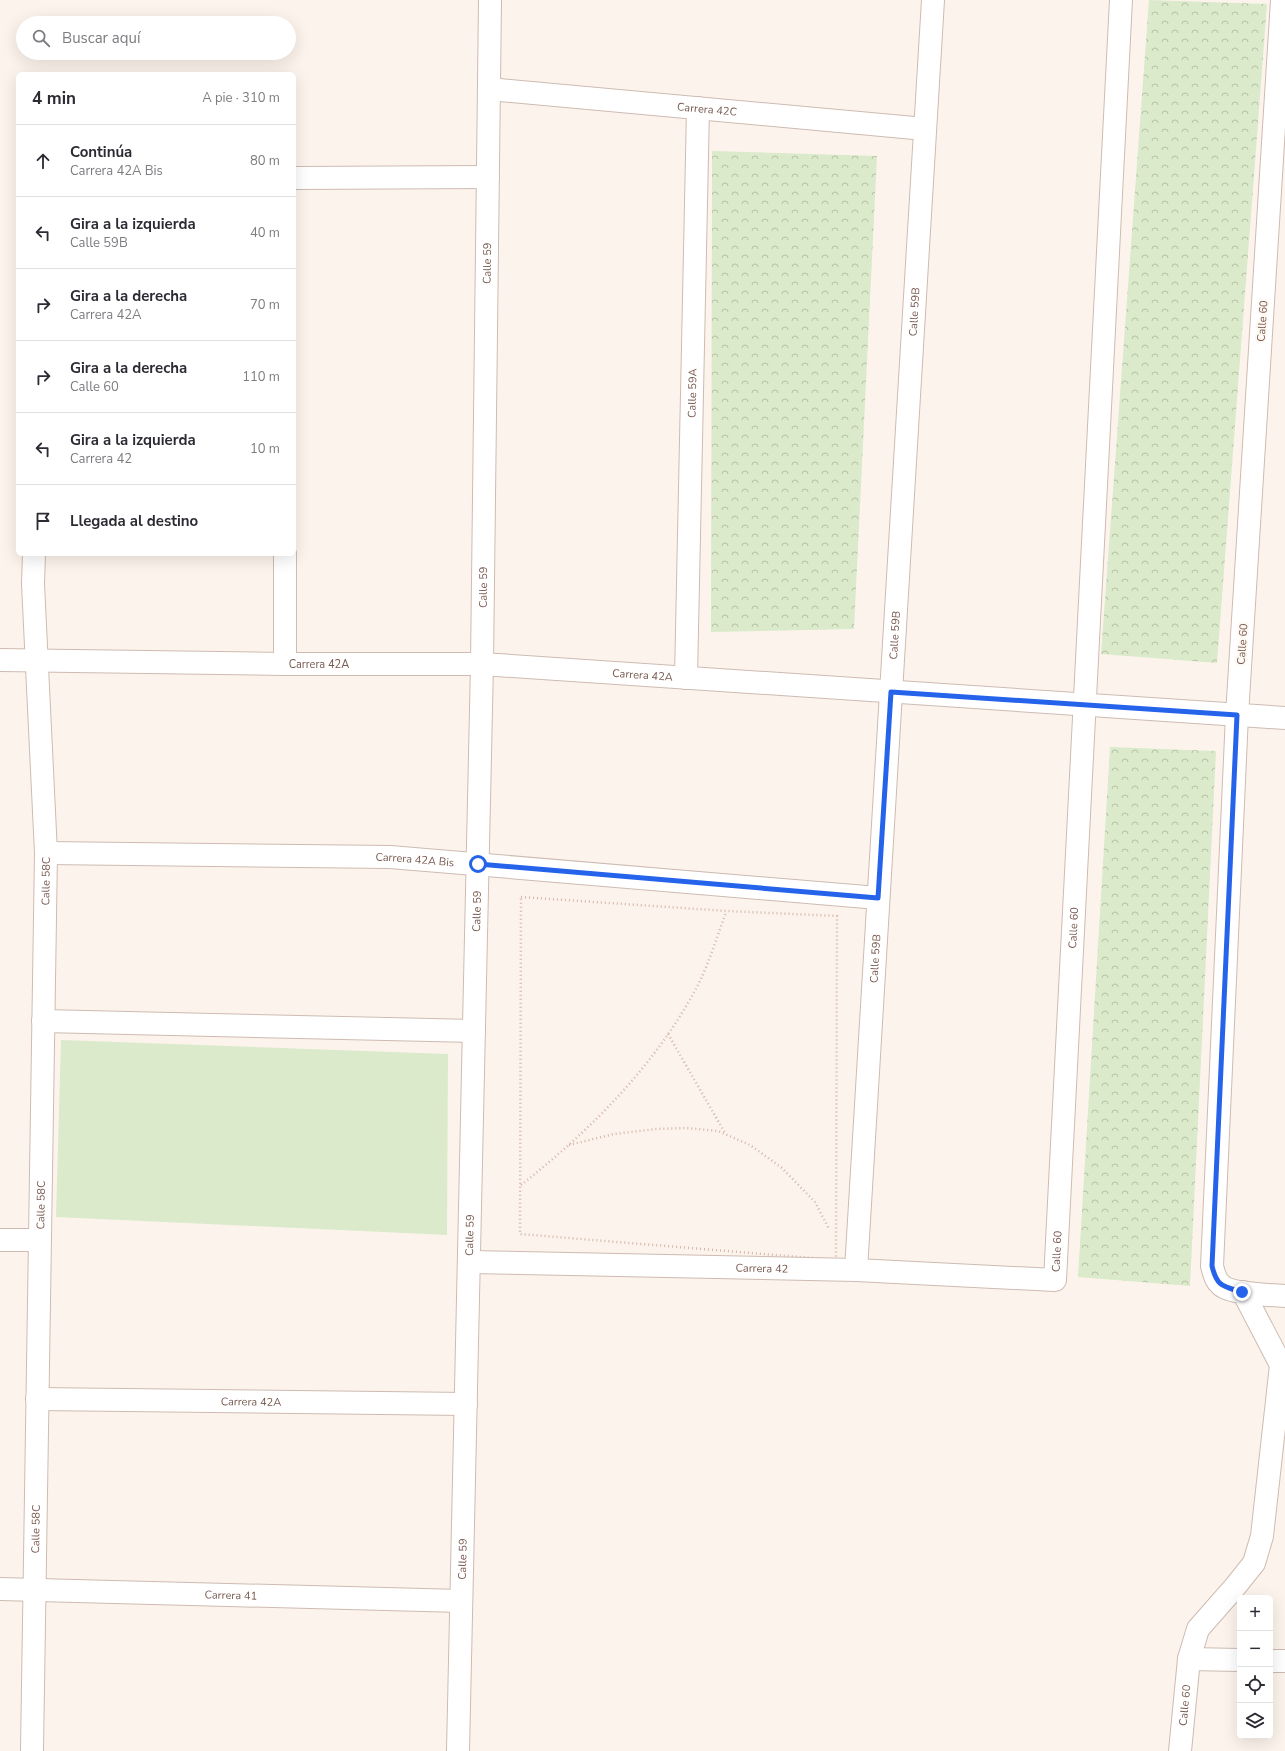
<!DOCTYPE html>
<html lang="es">
<meta charset="utf-8">
<style>
body{margin:0;font-family:"Nunito Sans",sans-serif;background:#f7f7f7;color:#2b2b33}
.controls{position:absolute;right:12px;bottom:12px;display:grid;overflow:hidden;border-radius:6px;box-shadow:0 4px 16px #0002}
.controls button{width:36px;height:36px;display:grid;place-items:center;padding:0;border:0;border-bottom:1px solid #e1e1e2;background:#fff;color:#2b2b33;font:20px sans-serif}
.stop{position:absolute;width:12px;height:12px;margin:-9px;border:3px solid #2563eb;border-radius:50%;background:#fff}
.stop.end{background:#2563eb;border-color:#fff;box-shadow:0 1px 4px #0008}
.list{margin:0;padding:0;list-style:none}
h2{display:flex;justify-content:space-between;align-items:center;height:52px;margin:0;padding:0 16px;font-size:17px}
h2 small{font-size:13px;font-weight:400;color:#7c7c81}
.list li{display:grid;grid-template-columns:26px 1fr auto;gap:12px;align-items:center;box-sizing:border-box;height:72px;padding:0 16px;border-top:1px solid #e1e1e2}
.list b{display:block;font-size:15px;white-space:nowrap}
.list p{margin:0;font-size:13px;white-space:nowrap;color:#7c7c81}
.list em{font-size:13px;font-style:normal;color:#7c7c81}
.icon{flex:none;width:22px;height:22px;fill:none;stroke:currentColor;stroke-width:2;stroke-linecap:round;stroke-linejoin:round}
.map{position:relative;flex:none;width:1285px;height:1751px;overflow:hidden}
.search{position:absolute;background:#fff;box-shadow:0 4px 16px #0002;left:16px;top:16px;width:280px;height:44px;display:flex;align-items:center;gap:10px;box-sizing:border-box;padding:0 14px;border-radius:22px;color:#7c7c81;font-size:15px}
.panel{position:absolute;background:#fff;box-shadow:0 4px 16px #0002;left:16px;top:72px;width:280px;height:484px;border-radius:6px}
.map>svg:first-child{display:block}
</style>
<div class="map">
<svg width="1285" height="1751" viewBox="0 0 1285 1751">
<defs>
<pattern id="forest-crowns" width="20" height="18" patternUnits="userSpaceOnUse"><rect width="20" height="18" fill="#daeaca"/><path d="M2 6a3 3 0 1 1 6 0M12 15a3 3 0 1 1 6 0" fill="none" stroke="#b6c1a6"/></pattern>
</defs>
<rect width="100%" height="100%" fill="#fcf4ec"/>
<path fill="url(#forest-crowns)" d="M 1149,0 L 1267,4 L 1217,663 L 1101,654 Z
M 712,151 L 877,156 L 854,629 L 711,632 Z
M 1110,747 L 1216,751 L 1190,1286 L 1078,1277 Z"/>
<path fill="#daeaca" d="M 61,1040 L 448,1054 L 447,1235 L 56,1217 Z"/>
<g fill="none" stroke-linecap="round" stroke-linejoin="round">
<g stroke="#cebbb1" stroke-width="24">
<g id="minor">
<path d="M 1282,0 L 1237,715 L 1212,1266 C 1214,1273 1215,1280 1221,1285 C 1230,1294 1271,1295 1285,1296"/>
<path id="s1" d="M 489,89 L 925,129"/>
<path d="M 294,178 L 488,177"/>
<path id="s2" d="M 0,660 L 285,664 L 482,664 L 1285,718"/>
<path d="M 285,664 L 285,554"/>
<path id="s3" d="M 686,678 L 698,108"/>
<path id="s4" d="M 46,853 L 390,857 L 878,898"/>
<path d="M 43,1021 L 474,1031"/>
<path d="M 0,1240 L 40,1240"/>
<path id="s5" d="M 469,1262 L 856,1270 L 1055,1280 L 1121,0"/>
<path id="s6" d="M 856,1270 L 933,0"/>
<path d="M 1243,1292 L 1281,1365"/>
<path id="s7" d="M 37,1399 L 466,1404"/>
<path id="s8" d="M 0,1589 L 461,1601"/>
<path d="M 1189,1659 L 1240,1660"/>
<path d="M 1270,1661 L 1285,1661"/>
<path id="s9" d="M 32,1751 L 46,853 L 33,584 L 34,554"/>
<path id="s10" d="M 458,1751 L 482,664 L 490,0"/>
<path id="s11" d="M 1180,1751 L 1189,1659 L 1198,1629 L 1234,1588 L 1254,1563 L 1262,1536 L 1281,1365 L 1285,1360"/>
</g>
</g>
<path stroke="#d5b4a7" stroke-width="2.5" stroke-dasharray="1 3" stroke-linecap="butt" d="M 521,897 L 727,911 L 837,916 L 836,1260 L 520,1234 Z
M 668,1034 L 725,1133
M 569,1145 L 614,1134 L 656,1129 L 687,1128 L 718,1131 L 750,1145 L 782,1168 L 815,1202 L 829,1229
M 521,1185 C 592,1129 658,1063 700,981 C 710,960 717,936 726,913"/>
<use href="#minor" stroke="#fff" stroke-width="22"/>
</g>
<g fill="none" stroke-linecap="round" stroke-linejoin="round">
<path stroke="#2563eb" stroke-width="5" d="M 478,864 L 878,898 L 891,692 L 1237,715 L 1212,1266 C 1217,1287 1223,1286 1242,1292"/>
</g>
<g text-anchor="middle" stroke-width="4" stroke-linejoin="round" paint-order="stroke">
<g font-size="11" fill="#77594f" stroke="#fef8f2">
<text dy="4" stroke="none"><textPath href="#s1" startOffset="219">Carrera 42C</textPath></text>
<text dy="4" stroke="none"><textPath href="#s10" startOffset="1488">Calle 59</textPath></text>
<text dy="4" stroke="none"><textPath href="#s6" startOffset="960">Calle 59B</textPath></text>
<text transform="translate(1262 321) rotate(-86)" y="4">Calle 60</text>
<text dy="4" stroke="none"><textPath href="#s3" startOffset="285">Calle 59A</textPath></text>
<text dy="4" stroke="none"><textPath href="#s10" startOffset="1164">Calle 59</textPath></text>
<text dy="4" stroke="none"><textPath href="#s6" startOffset="636">Calle 59B</textPath></text>
<text transform="translate(1242 644) rotate(-86)" y="4">Calle 60</text>
<text dy="4" stroke="none"><textPath href="#s2" startOffset="319">Carrera 42A</textPath></text>
<text dy="4" stroke="none"><textPath href="#s2" startOffset="643">Carrera 42A</textPath></text>
<text dy="4" stroke="none"><textPath href="#s4" startOffset="369">Carrera 42A Bis</textPath></text>
<text dy="4" stroke="none"><textPath href="#s9" startOffset="870">Calle 58C</textPath></text>
<text dy="4" stroke="none"><textPath href="#s10" startOffset="840">Calle 59</textPath></text>
<text dy="4" stroke="none"><textPath href="#s5" startOffset="939">Calle 60</textPath></text>
<text dy="4" stroke="none"><textPath href="#s6" startOffset="312">Calle 59B</textPath></text>
<text dy="4" stroke="none"><textPath href="#s9" startOffset="546">Calle 58C</textPath></text>
<text dy="4" stroke="none"><textPath href="#s10" startOffset="516">Calle 59</textPath></text>
<text dy="4" stroke="none"><textPath href="#s5" startOffset="615">Calle 60</textPath></text>
<text dy="4" stroke="none"><textPath href="#s5" startOffset="293">Carrera 42</textPath></text>
<text dy="4" stroke="none"><textPath href="#s7" startOffset="214">Carrera 42A</textPath></text>
<text dy="4" stroke="none"><textPath href="#s9" startOffset="222">Calle 58C</textPath></text>
<text dy="4" stroke="none"><textPath href="#s10" startOffset="192">Calle 59</textPath></text>
<text dy="4" stroke="none"><textPath href="#s8" startOffset="231">Carrera 41</textPath></text>
<text dy="4" stroke="none"><textPath href="#s11" startOffset="46">Calle 60</textPath></text>
</g>
</g>
</svg>
<div class="controls">
<button>+</button>
<button>−</button>
<button><svg class="icon" aria-label="locate" viewBox="0 0 24 24"><circle cx="12" cy="12" r="6"/><path d="M12 2v4M12 18v4M2 12h4M18 12h4"/></svg></button>
<button><svg class="icon" aria-label="layers" viewBox="0 0 24 24"><path d="M12 4l9 5-9 5-9-5zM3 14l9 5 9-5"/></svg></button>
</div>
<div class="stop" style="left:478px;top:864px"></div>
<div class="stop end" style="left:1242px;top:1292px"></div>
<div class="search"><svg class="icon" aria-label="search" viewBox="0 0 24 24"><circle cx="10" cy="10" r="6"/><path d="M15 15l6 6"/></svg>Buscar aquí</div>
<section class="panel">
<h2>4 min<small>A pie · 310 m</small></h2>
<ul class="list">
<li><svg class="icon" aria-label="ahead" viewBox="0 0 24 24"><path d="M12 20V5M6 11l6-6 6 6"/></svg><div><b>Continúa</b><p>Carrera 42A Bis</p></div><em>80 m</em></li>
<li><svg class="icon" aria-label="left" viewBox="0 0 24 24"><path d="M17 20v-9H6M10 6l-5 5 5 5"/></svg><div><b>Gira a la izquierda</b><p>Calle 59B</p></div><em>40 m</em></li>
<li><svg class="icon" aria-label="right" viewBox="0 0 24 24"><path d="M7 20v-9h11M14 6l5 5-5 5"/></svg><div><b>Gira a la derecha</b><p>Carrera 42A</p></div><em>70 m</em></li>
<li><svg class="icon" aria-label="right" viewBox="0 0 24 24"><path d="M7 20v-9h11M14 6l5 5-5 5"/></svg><div><b>Gira a la derecha</b><p>Calle 60</p></div><em>110 m</em></li>
<li><svg class="icon" aria-label="left" viewBox="0 0 24 24"><path d="M17 20v-9H6M10 6l-5 5 5 5"/></svg><div><b>Gira a la izquierda</b><p>Carrera 42</p></div><em>10 m</em></li>
<li><svg class="icon" aria-label="arrive" viewBox="0 0 24 24"><path d="M6 21V4h12l-3 4 3 4H6"/></svg><div><b>Llegada al destino</b></div></li>
</ul>
</section>
</div>
